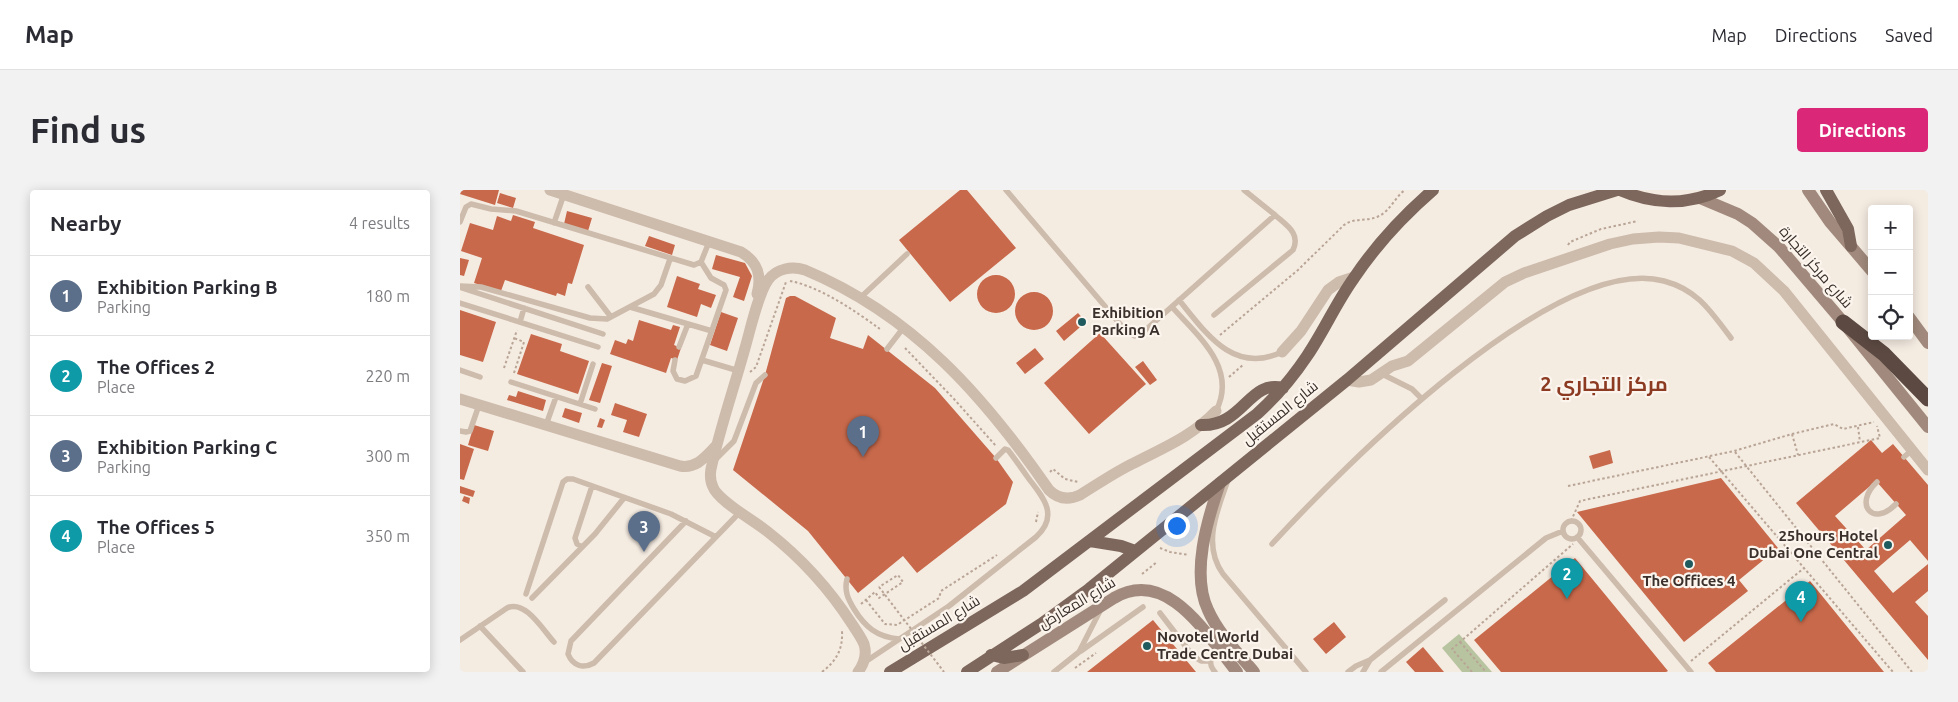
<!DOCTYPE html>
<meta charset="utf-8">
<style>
body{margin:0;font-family:Ubuntu,Cairo,sans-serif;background:#f2f2f3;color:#2b2b33}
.controls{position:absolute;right:15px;top:15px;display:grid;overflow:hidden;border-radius:5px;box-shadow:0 2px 12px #0003}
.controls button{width:45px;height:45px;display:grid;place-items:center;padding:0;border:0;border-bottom:1px solid #e1e1e2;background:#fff;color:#2b2b33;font:25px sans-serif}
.you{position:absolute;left:716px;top:335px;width:18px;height:18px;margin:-12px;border:4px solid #fff;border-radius:50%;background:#1a73e8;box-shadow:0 0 0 8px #1a73e833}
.badge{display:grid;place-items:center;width:32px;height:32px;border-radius:50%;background:#db2777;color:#fff;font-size:16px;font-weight:700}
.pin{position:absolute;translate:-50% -41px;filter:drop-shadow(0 1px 2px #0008)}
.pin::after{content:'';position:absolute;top:26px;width:18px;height:15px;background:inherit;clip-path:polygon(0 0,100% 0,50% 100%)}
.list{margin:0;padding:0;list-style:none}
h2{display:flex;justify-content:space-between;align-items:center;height:65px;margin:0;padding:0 20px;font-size:21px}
h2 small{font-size:16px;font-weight:400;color:#7c7c81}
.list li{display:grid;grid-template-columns:32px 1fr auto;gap:15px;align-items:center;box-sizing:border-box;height:80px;padding:0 20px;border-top:1px solid #e1e1e2}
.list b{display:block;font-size:19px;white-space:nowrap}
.list p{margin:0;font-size:16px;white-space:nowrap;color:#7c7c81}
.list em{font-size:16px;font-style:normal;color:#7c7c81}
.icon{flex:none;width:28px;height:28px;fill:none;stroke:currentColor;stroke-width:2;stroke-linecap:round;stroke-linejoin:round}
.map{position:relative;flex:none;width:1468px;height:482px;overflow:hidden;border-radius:5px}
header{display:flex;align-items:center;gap:30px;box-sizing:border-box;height:70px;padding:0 25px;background:#fff;border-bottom:1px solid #e1e1e2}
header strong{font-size:24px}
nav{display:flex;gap:28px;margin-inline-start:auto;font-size:18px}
.intro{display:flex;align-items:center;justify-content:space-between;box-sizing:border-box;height:120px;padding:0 30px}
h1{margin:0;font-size:35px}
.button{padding:12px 22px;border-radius:5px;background:#db2777;color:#fff;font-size:18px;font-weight:700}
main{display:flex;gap:30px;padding:0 30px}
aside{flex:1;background:#fff;border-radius:5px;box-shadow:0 2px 12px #0003}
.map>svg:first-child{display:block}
</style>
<header>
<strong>Map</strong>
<nav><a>Map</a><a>Directions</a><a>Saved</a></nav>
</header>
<div class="intro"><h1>Find us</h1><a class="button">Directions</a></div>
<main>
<aside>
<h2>Nearby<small>4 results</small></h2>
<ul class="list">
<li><span class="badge" style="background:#5c6f8a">1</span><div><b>Exhibition Parking B</b><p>Parking</p></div><em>180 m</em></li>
<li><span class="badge" style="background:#0f9aa8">2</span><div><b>The Offices 2</b><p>Place</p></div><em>220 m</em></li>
<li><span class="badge" style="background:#5c6f8a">3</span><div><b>Exhibition Parking C</b><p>Parking</p></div><em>300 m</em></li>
<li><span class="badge" style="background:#0f9aa8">4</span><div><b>The Offices 5</b><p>Place</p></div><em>350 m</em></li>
</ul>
</aside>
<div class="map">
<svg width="1468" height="482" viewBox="0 0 1468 482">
<rect width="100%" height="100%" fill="#f4ebe1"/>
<path fill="#b8c4a0" d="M 999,444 L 1032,482 L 1002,482 L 982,458 Z"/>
<path fill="#c8694b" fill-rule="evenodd" d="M 0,0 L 39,0 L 35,15 L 0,4 Z
M 500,0 L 507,0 L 556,58 L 490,112 L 439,50 Z
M 40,3 L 56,8 L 53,18 L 37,13 Z
M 107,21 L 132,28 L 128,41 L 104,34 Z
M 53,25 L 75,32 L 73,38 L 124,55 L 112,94 L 108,93 L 105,106 L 97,103 L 96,106 L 45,90 L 41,101 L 14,93 L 22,68 L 1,61 L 10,33 L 33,40 L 37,26 L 51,31 Z
M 189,46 L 215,55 L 212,65 L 185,56 Z
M 256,65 L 285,73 L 292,86 L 284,111 L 273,107 L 280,87 L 252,79 Z
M 0,68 L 9,70 L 4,86 L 0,85 Z
M517 104a19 19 0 1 1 38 0a19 19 0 1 1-38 0Z
M 217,86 L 240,94 L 238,99 L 256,105 L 251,118 L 241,114 L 237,127 L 207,117 Z
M555 121a19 19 0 1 1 38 0a19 19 0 1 1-38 0Z
M 330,106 L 335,106 L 376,128 L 370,148 L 403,159 L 408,145 L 475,198 L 536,268 L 553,292 L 546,314 L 457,383 L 443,366 L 398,403 L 348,341 L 273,280 L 305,185 L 326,108 Z
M 0,120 L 36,132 L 23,172 L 0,165 Z
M 261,122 L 278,128 L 267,161 L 250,155 Z
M 618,123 L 626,132 L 604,151 L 596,141 Z
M 179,130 L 211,140 L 213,135 L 220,137 L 214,155 L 221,158 L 217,170 L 211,168 L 206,183 L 150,164 L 155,150 L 166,154 L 168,149 L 173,151 Z
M 640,143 L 686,194 L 629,244 L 584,193 Z
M 71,144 L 102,154 L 100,161 L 129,171 L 118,204 L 57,184 Z
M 575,158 L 584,169 L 565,184 L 556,173 Z
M 683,171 L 697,190 L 690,195 L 675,177 Z
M 142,173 L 152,176 L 140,213 L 129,210 Z
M 58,201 L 86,210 L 83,221 L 47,210 L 49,205 L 56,207 Z
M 155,213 L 187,224 L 179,247 L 163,242 L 167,230 L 151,225 Z
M 105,218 L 122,223 L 119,233 L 102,227 Z
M 140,228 L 145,230 L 142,238 L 137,237 Z
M 14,235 L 34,241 L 28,261 L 8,255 Z
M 1411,250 L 1422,263 L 1433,254 L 1468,295 L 1468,371 L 1450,350 L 1414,381 L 1433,403 L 1468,374 L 1468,401 L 1455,412 L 1468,426 L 1468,470 L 1336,313 ZM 1416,291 L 1446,325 L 1406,360 L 1375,326 Z
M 0,254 L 14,259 L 4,290 L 0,289 Z
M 1150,260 L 1153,273 L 1133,279 L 1129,266 Z
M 1261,288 L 1318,358 L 1279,390 L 1288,401 L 1224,452 L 1117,322 Z
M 0,296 L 15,301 L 13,307 L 0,303 Z
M 4,306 L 10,308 L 9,314 L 2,311 Z
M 1115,368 L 1208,481 L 1206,482 L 1041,482 L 1014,450 Z
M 1350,391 L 1424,482 L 1256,482 L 1248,473 Z
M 693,430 L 736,482 L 627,482 Z
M 874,432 L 886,447 L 866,464 L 853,449 Z
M 963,457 L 984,482 L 955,482 L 946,472 Z"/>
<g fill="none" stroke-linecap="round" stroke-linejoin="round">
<path stroke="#b9a596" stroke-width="2" stroke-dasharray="2.5 2.5" stroke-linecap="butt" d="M 1108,55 L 1110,52 L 1141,39 L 1178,31
M 330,91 C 361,97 395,121 420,139
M 760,145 L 838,80 L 884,35 C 895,27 908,32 919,26 C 930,21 935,7 945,0
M 445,158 L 494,209 L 536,256
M 44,178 L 57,140
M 290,182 L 296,177 L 326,92
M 54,183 L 64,152 L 54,148
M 769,187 L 783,175
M 1398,237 L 1400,252
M 1332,244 L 1338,265
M 1275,262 L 1452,482
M 1249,267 L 1433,482
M 590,282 L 593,279 L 605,289 L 618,292
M 1108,296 L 1274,261 L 1332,244 L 1374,234 L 1383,239 L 1414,232
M 1111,331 L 1120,311 L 1420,248 L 1417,236
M 576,332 L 578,322
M 700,358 L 710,362 L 729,365
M 682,384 L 697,372
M 406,410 L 425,434 L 437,435 L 479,408 L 481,401 L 537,365
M 401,414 L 415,402 L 419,408 L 443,392 L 438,385 L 419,397
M 1000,452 L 1026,482
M 1231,471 L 1344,378
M 615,478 L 636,463
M 362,482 C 376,471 383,460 382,441
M 1012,482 L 992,459 L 1113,354"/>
<path stroke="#cdbbac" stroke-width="5.5" d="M 546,0 L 666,141 L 675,146 L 681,144 L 815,25 L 784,0
M 0,32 L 6,17 L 11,14 L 31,19 L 56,21 L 234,75 L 241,72 L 249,52
M 94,33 L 104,4
M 0,96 L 21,97 L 130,128 L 147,129 L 194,104 L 201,95 L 210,69
M 128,97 L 151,127
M 2,98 L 143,144
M 400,108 L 447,64
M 719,110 C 746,143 773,185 822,162
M 0,113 L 138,157
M 170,117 L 252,141
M 712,117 C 738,146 778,178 756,221
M 754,125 L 833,60 C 841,43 826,35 815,25
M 60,132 L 64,118
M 219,157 L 228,134
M 427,159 L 444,137
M 215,170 L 213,181 L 217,189 L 225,191 L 236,186 L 266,100 L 264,95 L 251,88 L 241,72
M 242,170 L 279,181
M 0,180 L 20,187
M 922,184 L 952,199 L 962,209
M 51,192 L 135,219
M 120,214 L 133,174
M 86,235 L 96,207
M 0,241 L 6,242 L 10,241 L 19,215
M 1444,267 L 1452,260
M 254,271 L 274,251 L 296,193 L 305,185
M 768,290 C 757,321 742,355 763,384 L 846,482
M 1417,292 C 1393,314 1413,338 1436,314
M1103 340a9 9 0 1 1 18 0a9 9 0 1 1-18 0Z
M 226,331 L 111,451 L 108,464 C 113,476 123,479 134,473 L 281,321
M 1117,347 L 1231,482
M 812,354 C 881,279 1095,62 1204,91 C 1238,100 1251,122 1271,148
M 122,357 L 117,354 L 115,348 L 132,296
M 387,389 C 384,401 388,409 394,419 C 405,437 417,447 439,449
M 66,404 L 103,292 L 107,289 L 113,289 L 211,324 L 256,347
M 72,408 L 135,344 L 164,308
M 700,423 L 733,466 L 741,471 L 750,471
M 20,436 L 63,482
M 0,450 L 47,418 C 65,409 83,440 94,452
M 621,461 L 683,417
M 405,472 L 489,416 L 576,347 C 599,326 584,308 569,289 C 562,279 555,269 548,260 L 545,259 L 536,268
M 594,482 L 619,462 L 641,419
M 755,482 C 747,473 751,467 759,460
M 888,482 L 896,476 L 910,470 L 985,410
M 903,482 L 910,470
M 921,482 L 1086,348 L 1103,341"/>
<path stroke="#cdbbac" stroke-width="11" d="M 90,0 L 281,62 C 298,72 302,86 297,104
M 822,162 L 841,141 L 868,100 L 879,92 L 894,87
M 887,190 L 899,192 L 911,190 L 932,176 L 948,171 L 1045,92 L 1064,83 L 1150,54 L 1173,49 L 1199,47 L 1219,48 L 1272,61 L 1294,73 L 1324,101 L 1468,280
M 0,209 L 220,276 C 237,279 246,266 257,255
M 398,482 C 404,474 407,464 404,454 C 401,447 396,440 392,434 C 370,400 340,367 308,342 C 295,331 258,311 253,297 C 250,291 250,285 251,279 C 260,238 274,198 285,158 C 290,141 298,104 308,90 C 317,78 332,76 345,80 C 453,125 524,206 589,300 C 598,309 609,310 620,305 C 638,294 655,282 674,273 C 705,257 731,247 756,221"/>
<path stroke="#a18a7d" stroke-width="12" d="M 1348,0 L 1370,32 L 1412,81
M 1240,8 L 1278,24 L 1292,33 L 1319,57 L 1383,132 L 1468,237
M 1449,127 L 1468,153
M 760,293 C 747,330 731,384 748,420 C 758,443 778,463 794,482
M 537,482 L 654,408 C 708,376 748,447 777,482"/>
<path stroke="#7d675c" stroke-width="12" d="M 1160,0 C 1192,14 1227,16 1260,0
M 1366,0 L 1388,39 L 1391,56
M 741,235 C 783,237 789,189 823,198
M 630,351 L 661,356 L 675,361
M 531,465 L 544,468 L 563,465
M 430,482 L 563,401 L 797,224 C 816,207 833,187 847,166 C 864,141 876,113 894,88 C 916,55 943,26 973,0
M 507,482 L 581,434 L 629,399 L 887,190 L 1055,46 L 1087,26 L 1109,15 L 1157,0"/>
<path stroke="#5c4a42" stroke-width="15" d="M 1383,132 L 1424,164 L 1468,209"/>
<path stroke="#b9a596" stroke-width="2" stroke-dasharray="2.5 2.5" stroke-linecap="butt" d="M 419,397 L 484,482"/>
</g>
<g fill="#1f5a5e" stroke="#fbf5ee" stroke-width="2">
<circle cx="622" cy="132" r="5"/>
<circle cx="1428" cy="355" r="5"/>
<circle cx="1229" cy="374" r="5"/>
<circle cx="687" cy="456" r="5"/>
</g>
<g text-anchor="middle" stroke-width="4.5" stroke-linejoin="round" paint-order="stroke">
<g font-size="15" fill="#3b302b" stroke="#fbf5ee">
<text transform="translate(1356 77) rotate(49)" y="5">شارع مركز التجارة</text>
<text transform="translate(820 223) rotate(-39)" y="5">شارع المستقبل</text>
<text transform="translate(617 413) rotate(-31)" y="5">شارع المعارض</text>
<text transform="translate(479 433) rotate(-31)" y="5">شارع المستقبل</text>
</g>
<g font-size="15" font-weight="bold" fill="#3b302b" stroke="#fbf5ee" text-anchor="start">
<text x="632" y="128">Exhibition<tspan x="632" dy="17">Parking A</tspan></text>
<text x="1418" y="351" text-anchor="end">25hours Hotel<tspan x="1418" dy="17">Dubai One Central</tspan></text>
<text x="1229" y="396" text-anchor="middle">The Offices 4</text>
<text x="697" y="452">Novotel World<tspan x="697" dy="17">Trade Centre Dubai</tspan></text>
</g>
<g font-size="20" font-weight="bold" fill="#8c3b22" stroke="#fbf5ee">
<text x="1144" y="201">مركز التجاري 2</text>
</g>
</g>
</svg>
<div class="controls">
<button>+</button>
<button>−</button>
<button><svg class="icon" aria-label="locate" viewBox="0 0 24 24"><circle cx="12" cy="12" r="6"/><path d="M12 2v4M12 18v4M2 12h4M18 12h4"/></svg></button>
</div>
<div class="you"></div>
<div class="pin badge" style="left:403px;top:267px;background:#5c6f8a">1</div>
<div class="pin badge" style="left:1107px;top:409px;background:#0f9aa8">2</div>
<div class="pin badge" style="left:184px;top:362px;background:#5c6f8a">3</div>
<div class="pin badge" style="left:1341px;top:432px;background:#0f9aa8">4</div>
</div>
</main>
